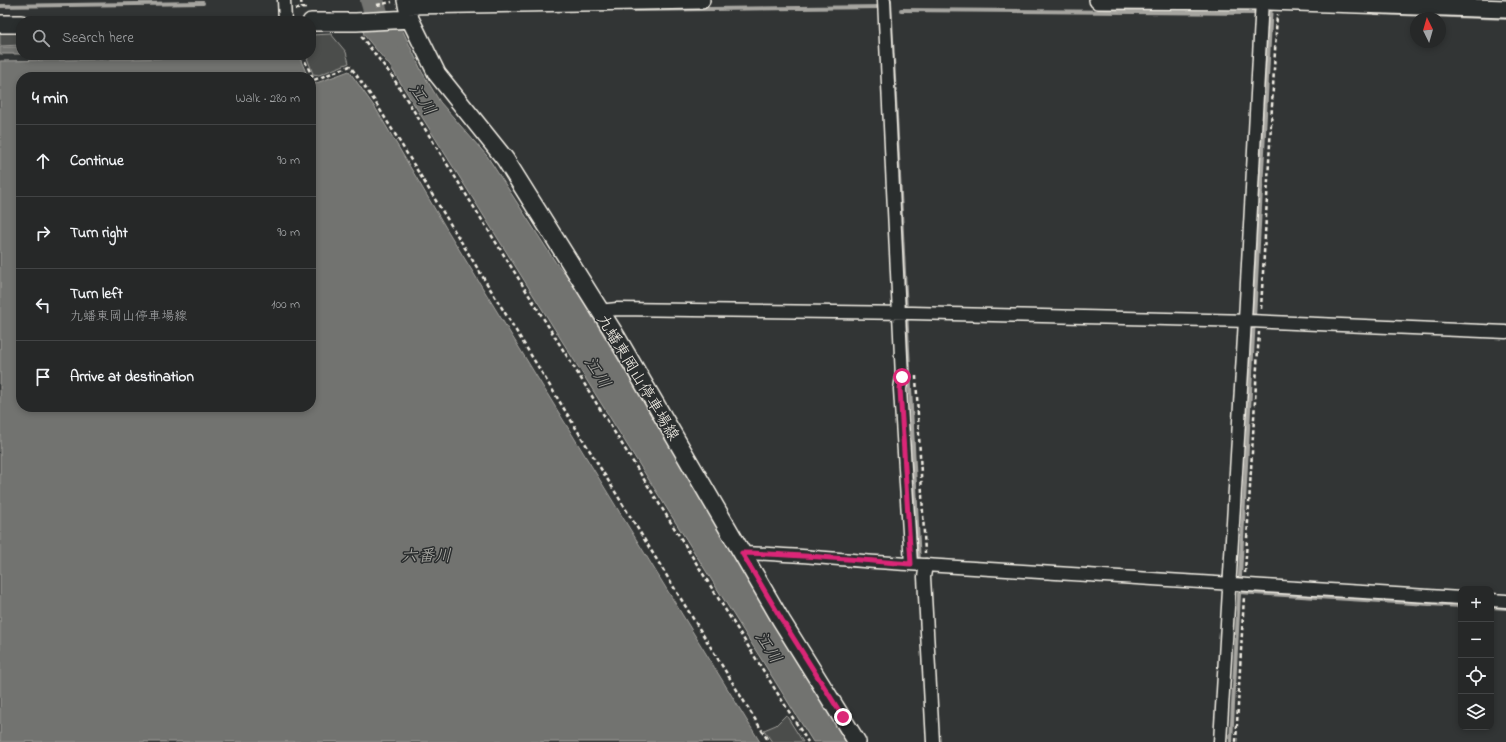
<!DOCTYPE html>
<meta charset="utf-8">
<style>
body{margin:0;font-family:"Indie Flower","Klee One",sans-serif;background:#2e3030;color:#f1f3f6}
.controls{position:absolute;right:12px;bottom:12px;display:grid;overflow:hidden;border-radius:8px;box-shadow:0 2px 6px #0003}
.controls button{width:36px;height:36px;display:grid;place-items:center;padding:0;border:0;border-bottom:1px solid #424445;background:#262828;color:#f1f3f6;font:20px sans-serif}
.compass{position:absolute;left:1410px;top:12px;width:36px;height:36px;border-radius:50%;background:#262828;box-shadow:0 2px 6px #0003;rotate:355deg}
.stop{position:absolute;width:12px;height:12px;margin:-9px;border:3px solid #db2777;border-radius:50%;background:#fff}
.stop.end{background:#db2777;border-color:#fff;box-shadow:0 1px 4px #0008}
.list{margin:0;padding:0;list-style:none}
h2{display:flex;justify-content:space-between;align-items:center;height:52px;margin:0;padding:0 16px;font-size:17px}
h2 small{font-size:13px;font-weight:400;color:#a4a6a8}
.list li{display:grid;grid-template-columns:26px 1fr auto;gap:12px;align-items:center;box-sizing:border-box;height:72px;padding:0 16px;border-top:1px solid #424445}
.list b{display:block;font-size:15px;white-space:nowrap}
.list p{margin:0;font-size:13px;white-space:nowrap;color:#a4a6a8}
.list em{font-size:13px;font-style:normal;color:#a4a6a8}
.icon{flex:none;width:22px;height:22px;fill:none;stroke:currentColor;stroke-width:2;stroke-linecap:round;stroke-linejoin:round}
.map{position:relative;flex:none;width:1506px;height:742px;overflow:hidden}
.search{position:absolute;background:#262828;box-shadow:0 2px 6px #0003;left:16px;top:16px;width:300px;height:44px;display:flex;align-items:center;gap:10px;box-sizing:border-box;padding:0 14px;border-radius:16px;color:#a4a6a8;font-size:15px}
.panel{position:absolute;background:#262828;box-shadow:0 2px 6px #0003;left:16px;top:72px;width:300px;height:340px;border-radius:16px}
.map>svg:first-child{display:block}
</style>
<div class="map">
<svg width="1506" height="742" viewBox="0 0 1506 742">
<rect width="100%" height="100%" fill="#323535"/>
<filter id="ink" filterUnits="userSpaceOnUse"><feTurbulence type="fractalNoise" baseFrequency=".025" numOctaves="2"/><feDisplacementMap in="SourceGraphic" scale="8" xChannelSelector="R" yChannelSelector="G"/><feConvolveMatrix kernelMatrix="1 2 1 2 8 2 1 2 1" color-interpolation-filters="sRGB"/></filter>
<g filter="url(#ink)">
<path fill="#4b4d4c" stroke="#a09f9a" d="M 21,31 L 21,45 L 0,46 L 0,32 Z
M 331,34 L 346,52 L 349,63 L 319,75 L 313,74 L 306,55 L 311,55 L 311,35 Z
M 786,715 L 803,742 L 772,742 L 764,730 L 776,725 Z"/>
<path fill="#727370" stroke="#a6a5a0" d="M 402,29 L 422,72 L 440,102 L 487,156 L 556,263 L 569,278 L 735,554 L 733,556 L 847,742 L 813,742 L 390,66 L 364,35 L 363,30 Z
M 0,47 L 21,47 L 21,54 L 0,54 Z
M 299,56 L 308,77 L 21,77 L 21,407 L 311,407 L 311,85 L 349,71 L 376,109 L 446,228 L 760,742 L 0,742 L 0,61 Z"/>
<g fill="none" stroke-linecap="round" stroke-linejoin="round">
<path stroke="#a6a5a0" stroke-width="4" d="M 890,0 L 919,563
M 0,6 L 203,3
M 633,10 L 882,7
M 901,10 L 1254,13
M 376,12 L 389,12
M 1375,13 L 1506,18
M 1239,592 L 1461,606
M 1491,607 L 1506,608
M 1231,742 L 1271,4"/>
<path stroke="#727370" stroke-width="24" d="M 372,0 L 382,32 L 388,42"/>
<g stroke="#f4f1e8" stroke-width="15">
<path id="street" d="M 284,0 L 285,21
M 884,0 L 902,377 L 900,389 L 911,564
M 599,311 L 617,309 L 912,313 L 1250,321 L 1506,332
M 742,553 C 798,554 853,561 908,564 C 1093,575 1277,587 1461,598
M 926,565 L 924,577 L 933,742
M 1491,600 L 1506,601
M 1220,742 L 1245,320 L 1262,0"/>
</g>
<g stroke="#f4f1e8" stroke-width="20">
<path id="secondary" d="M 406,0 L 410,19 L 437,74 L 505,159 L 616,336 L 781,620 L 857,742
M 1098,0 L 1268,1 L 1506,9
M 407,5 L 701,0
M 311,22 L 356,22 L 410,19
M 0,24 L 21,24"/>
</g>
<path stroke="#f4f1e8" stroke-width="2.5" stroke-dasharray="4 3" stroke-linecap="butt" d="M 301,0 L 302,9
M 377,5 L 392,2
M 295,9 L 306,8
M 361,36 L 392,76 L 808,742
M 302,55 L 314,80 L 350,66 L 374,100 L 769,742
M 1261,309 L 1277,14
M 916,376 L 925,553
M 1245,573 L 1259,332
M 1236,742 L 1244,596"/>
<use href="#street" stroke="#2a2d2e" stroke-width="12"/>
<use href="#secondary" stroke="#2a2d2e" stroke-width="17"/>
</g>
</g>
<g fill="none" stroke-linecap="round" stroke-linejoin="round" filter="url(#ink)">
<path stroke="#db2777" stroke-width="5" d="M 843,717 L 782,620 L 742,553 C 798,554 855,560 911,564 L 900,389 L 902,377"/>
</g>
<g text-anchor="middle" stroke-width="3" stroke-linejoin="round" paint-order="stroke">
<g font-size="16" fill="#f4f1e8" stroke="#2a2d2e">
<text transform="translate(639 377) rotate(59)" y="6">九蟠東岡山停車場線</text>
</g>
<g font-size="17" font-style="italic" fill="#b3b2ac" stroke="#2a2d2e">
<text transform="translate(423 99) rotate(57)" y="6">江川</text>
<text transform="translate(598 372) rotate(58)" y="6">江川</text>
<text x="426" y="561">六番川</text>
<text transform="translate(769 647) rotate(58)" y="6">江川</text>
</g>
</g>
</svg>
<div class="controls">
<button>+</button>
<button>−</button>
<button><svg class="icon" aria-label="locate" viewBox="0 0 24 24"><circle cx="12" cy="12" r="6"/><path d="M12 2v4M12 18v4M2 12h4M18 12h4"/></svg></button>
<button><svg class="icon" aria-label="layers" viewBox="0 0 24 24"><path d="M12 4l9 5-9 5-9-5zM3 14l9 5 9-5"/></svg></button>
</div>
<svg class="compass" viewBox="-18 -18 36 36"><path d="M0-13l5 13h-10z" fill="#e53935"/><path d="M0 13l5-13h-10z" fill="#a4a6a8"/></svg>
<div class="stop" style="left:902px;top:377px"></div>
<div class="stop end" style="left:843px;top:717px"></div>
<div class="search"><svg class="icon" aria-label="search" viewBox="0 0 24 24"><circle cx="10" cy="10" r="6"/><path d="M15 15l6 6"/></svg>Search here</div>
<section class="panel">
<h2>4 min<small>Walk · 280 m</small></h2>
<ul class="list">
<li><svg class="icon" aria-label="ahead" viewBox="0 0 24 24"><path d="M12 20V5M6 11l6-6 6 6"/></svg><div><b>Continue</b></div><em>90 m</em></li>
<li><svg class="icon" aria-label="right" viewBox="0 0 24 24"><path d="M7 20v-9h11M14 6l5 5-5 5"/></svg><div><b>Turn right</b></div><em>90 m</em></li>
<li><svg class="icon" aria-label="left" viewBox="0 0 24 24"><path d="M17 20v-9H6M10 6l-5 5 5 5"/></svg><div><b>Turn left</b><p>九蟠東岡山停車場線</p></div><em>100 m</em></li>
<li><svg class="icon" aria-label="arrive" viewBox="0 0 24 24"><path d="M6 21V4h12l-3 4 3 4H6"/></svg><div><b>Arrive at destination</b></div></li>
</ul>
</section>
</div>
